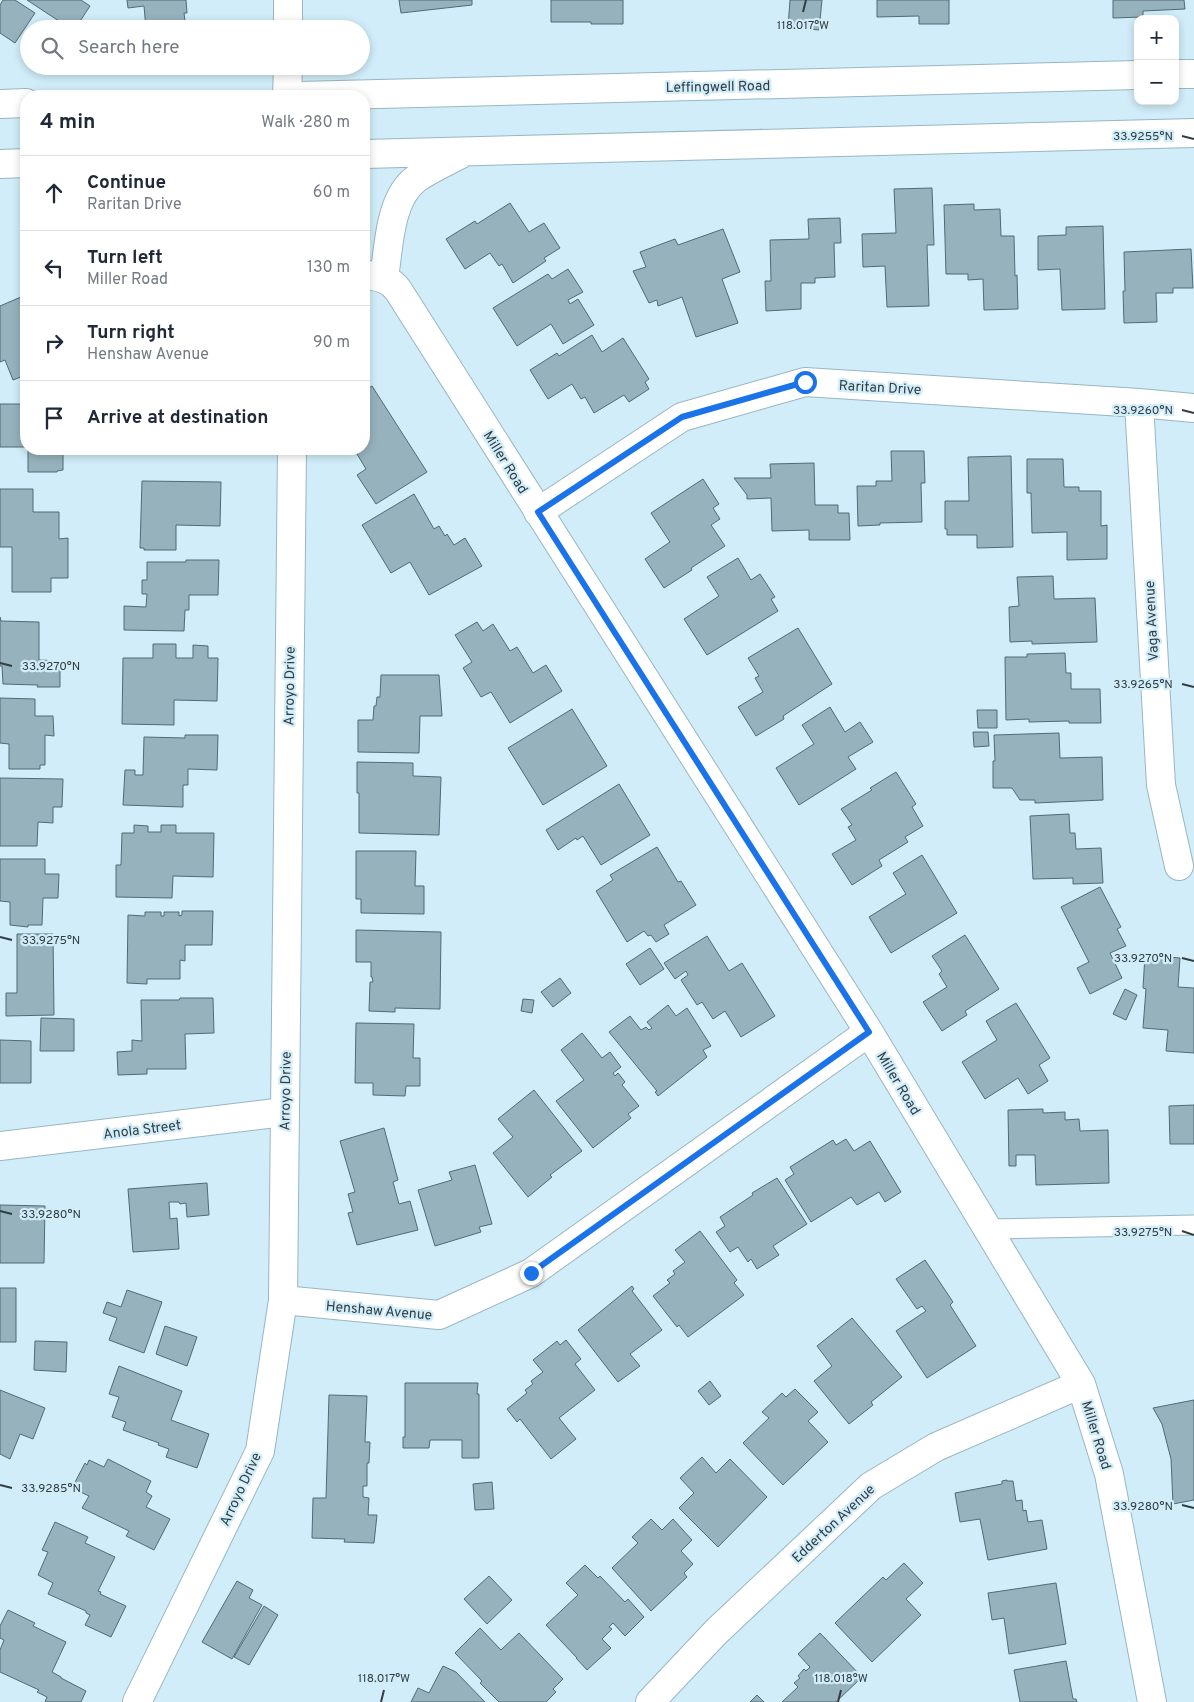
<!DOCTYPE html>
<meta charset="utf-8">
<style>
body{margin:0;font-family:Overpass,sans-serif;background:#f6f6f7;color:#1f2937}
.controls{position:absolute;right:15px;top:15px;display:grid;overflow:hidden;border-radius:10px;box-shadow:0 2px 8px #0003}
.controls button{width:45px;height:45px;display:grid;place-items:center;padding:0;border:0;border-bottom:1px solid #e0e1e3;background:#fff;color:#1f2937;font:25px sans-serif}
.stop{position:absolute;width:15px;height:15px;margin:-11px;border:4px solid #1a73e8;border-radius:50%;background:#fff}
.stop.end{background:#1a73e8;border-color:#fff;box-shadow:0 1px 5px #0008}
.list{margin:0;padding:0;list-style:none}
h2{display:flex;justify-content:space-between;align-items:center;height:65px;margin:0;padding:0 20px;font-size:21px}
h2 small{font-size:16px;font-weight:400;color:#747a83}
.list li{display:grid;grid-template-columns:32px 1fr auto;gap:15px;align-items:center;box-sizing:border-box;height:75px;padding:0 20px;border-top:1px solid #e0e1e3}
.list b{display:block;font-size:19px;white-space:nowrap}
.list p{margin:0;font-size:16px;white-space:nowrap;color:#747a83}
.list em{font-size:16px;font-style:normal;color:#747a83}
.icon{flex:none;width:28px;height:28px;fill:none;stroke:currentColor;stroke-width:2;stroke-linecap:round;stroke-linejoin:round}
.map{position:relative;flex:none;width:1194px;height:1702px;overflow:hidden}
.search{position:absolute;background:#fff;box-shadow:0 2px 8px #0003;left:20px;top:20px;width:350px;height:55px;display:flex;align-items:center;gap:12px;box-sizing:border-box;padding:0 18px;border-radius:28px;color:#747a83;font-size:19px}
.panel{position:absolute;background:#fff;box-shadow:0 2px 8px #0003;left:20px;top:90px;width:350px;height:365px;border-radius:20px}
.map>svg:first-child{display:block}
</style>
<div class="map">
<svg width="1194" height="1702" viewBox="0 0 1194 1702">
<rect width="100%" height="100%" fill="#d0edf9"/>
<path fill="#96b2bd" stroke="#516b75" d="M 3,0 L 15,0 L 35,13 L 15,43 L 0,33 L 0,5 Z
M 27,0 L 81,0 L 90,6 L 75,29 L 71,29 Z
M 127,0 L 186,0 L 187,13 L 184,13 L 186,29 L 146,29 L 144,6 L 128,8 Z
M 399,0 L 472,0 L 472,5 L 401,13 Z
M 551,0 L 623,0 L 623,24 L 591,24 L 591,22 L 551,22 Z
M 790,0 L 822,0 L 819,30 L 788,27 Z
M 877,0 L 949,0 L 949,24 L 919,24 L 919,16 L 877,17 Z
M 1113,0 L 1184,0 L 1185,9 L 1143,11 L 1143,17 L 1113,18 Z
M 932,188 L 934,245 L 927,245 L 929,306 L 887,307 L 885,266 L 863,267 L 862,234 L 896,233 L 894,189 Z
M 510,203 L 529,232 L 544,223 L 560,248 L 544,258 L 546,261 L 513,283 L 502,264 L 499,266 L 490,253 L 465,269 L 446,239 L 475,221 L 477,224 Z
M 974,204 L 974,210 L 1000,209 L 1001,236 L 1014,236 L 1015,276 L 1017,275 L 1018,309 L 984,310 L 983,279 L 968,280 L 968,274 L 946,274 L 944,205 Z
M 840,218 L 841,243 L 834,243 L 835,277 L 815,278 L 815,283 L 801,283 L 801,309 L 766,311 L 765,281 L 771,281 L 770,240 L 809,239 L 808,219 Z
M 1103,226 L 1105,309 L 1062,310 L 1060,269 L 1038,270 L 1038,236 L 1066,235 L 1066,227 Z
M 723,229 L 740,272 L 722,279 L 738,323 L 696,337 L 682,297 L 658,306 L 657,300 L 649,303 L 633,271 L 646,267 L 640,252 L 675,239 L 678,245 Z
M 1191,249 L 1193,288 L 1173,288 L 1173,293 L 1156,293 L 1157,322 L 1124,323 L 1123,291 L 1125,291 L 1124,252 Z
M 568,269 L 583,292 L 568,300 L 570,304 L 578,299 L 594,325 L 563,344 L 551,324 L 517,346 L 493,308 L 548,274 L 552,279 Z
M 21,297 L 22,300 L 26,301 L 26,375 L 13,380 L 5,360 L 0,362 L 0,306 Z
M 592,335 L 602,352 L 623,338 L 649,379 L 645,382 L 649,389 L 629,402 L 624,395 L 594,413 L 585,397 L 581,399 L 572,384 L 548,399 L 530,370 L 557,353 L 559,356 Z
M 372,386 L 427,472 L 376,504 L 357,475 L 366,469 L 354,449 L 364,449 L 364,391 Z
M 25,395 L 26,395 L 26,447 L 0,447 L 0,404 L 24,404 Z
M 28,449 L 63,449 L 63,470 L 57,471 L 57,472 L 28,472 Z
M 131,449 L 187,449 L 187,453 L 147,453 L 148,450 L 131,450 Z
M 891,451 L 924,451 L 925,483 L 921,483 L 922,522 L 880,523 L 880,525 L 858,526 L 857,486 L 876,486 L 876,481 L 892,481 Z
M 1011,456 L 1013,547 L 977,548 L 977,535 L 947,535 L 947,529 L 945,529 L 945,501 L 969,501 L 968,457 Z
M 1027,459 L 1063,459 L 1064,487 L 1079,487 L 1079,491 L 1101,491 L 1101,526 L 1107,525 L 1107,559 L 1067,560 L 1067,532 L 1032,533 L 1031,493 L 1027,493 Z
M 814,463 L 815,505 L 838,505 L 838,513 L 849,513 L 850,540 L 809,540 L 809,530 L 772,531 L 771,498 L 747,499 L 747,495 L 734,478 L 771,478 L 770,464 Z
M 703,479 L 719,504 L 713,508 L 720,519 L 711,525 L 725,546 L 691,568 L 692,570 L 664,588 L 645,559 L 670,542 L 651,513 Z
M 142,481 L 221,482 L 220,526 L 176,525 L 176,550 L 144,550 L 144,548 L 140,548 Z
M 0,489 L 33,489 L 33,512 L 59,512 L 59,539 L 68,538 L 68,578 L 51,578 L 51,592 L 12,592 L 12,547 L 0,547 Z
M 414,494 L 434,529 L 439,526 L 445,536 L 447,534 L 454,545 L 465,538 L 482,566 L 429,595 L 410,562 L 391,573 L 362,525 Z
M 738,558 L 751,580 L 760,574 L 775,597 L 771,599 L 778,611 L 707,655 L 684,619 L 719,596 L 707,577 Z
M 186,560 L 219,560 L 218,595 L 189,595 L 189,610 L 185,610 L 184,631 L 124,630 L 124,606 L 146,607 L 147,594 L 142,594 L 142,580 L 147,580 L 147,562 L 186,562 Z
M 1053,576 L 1054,599 L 1095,598 L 1097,642 L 1032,644 L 1032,641 L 1010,642 L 1009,607 L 1019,606 L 1017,577 Z
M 0,617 L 1,621 L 39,622 L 39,660 L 60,661 L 60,687 L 37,687 L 38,685 L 3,684 L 2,666 L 0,666 Z
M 477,622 L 483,631 L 493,624 L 510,651 L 517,647 L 533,673 L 546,665 L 562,691 L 510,723 L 491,692 L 481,697 L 463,668 L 472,662 L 455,635 Z
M 798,628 L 832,684 L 783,716 L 784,719 L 756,736 L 738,707 L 763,692 L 755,678 L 759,676 L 748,658 Z
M 153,644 L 176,644 L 176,658 L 193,658 L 193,645 L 208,646 L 208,658 L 218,658 L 217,701 L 174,700 L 174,725 L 122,724 L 123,658 L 153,658 Z
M 1065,653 L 1066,673 L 1071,673 L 1071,689 L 1100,689 L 1101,723 L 1069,723 L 1069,721 L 1029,722 L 1029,719 L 1006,720 L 1005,657 L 1027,657 L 1027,654 Z
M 381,675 L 439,675 L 442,716 L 420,716 L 419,753 L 358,752 L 358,720 L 373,720 L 374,706 L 376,706 L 377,697 L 380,697 Z
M 0,698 L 35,699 L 35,716 L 53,716 L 54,736 L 45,735 L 45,765 L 40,765 L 40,769 L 9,769 L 9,744 L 0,743 Z
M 830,707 L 845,732 L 860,722 L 873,742 L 848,757 L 856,769 L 799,805 L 776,768 L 814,744 L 802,725 Z
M 572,709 L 607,766 L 543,805 L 508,748 Z
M 977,710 L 997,710 L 997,728 L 978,728 Z
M 973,732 L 988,732 L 989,746 L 974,747 Z
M 1059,733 L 1060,758 L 1102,757 L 1103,800 L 1035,803 L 1035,800 L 1020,800 L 1012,788 L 993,788 L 993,761 L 995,761 L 994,735 Z
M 185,735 L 218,735 L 217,770 L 188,769 L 188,785 L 183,785 L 183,807 L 123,805 L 125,770 L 135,770 L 135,775 L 143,775 L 144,737 L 185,738 Z
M 357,762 L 413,763 L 413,776 L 441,777 L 439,835 L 359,833 L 359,793 L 357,793 Z
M 896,772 L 916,804 L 912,807 L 923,826 L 905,837 L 908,842 L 879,860 L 882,866 L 852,885 L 832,854 L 856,840 L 848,827 L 852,825 L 841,809 L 872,790 L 870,788 Z
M 0,778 L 63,779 L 62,807 L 53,807 L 53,823 L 38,822 L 37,846 L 0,846 Z
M 619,784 L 650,835 L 601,865 L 583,836 L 577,840 L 576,838 L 558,850 L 546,830 Z
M 1069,814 L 1070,833 L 1075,833 L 1076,849 L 1101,848 L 1103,883 L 1073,884 L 1073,878 L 1033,879 L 1030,816 Z
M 134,825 L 148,826 L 148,832 L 161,832 L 161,825 L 176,825 L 176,833 L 214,833 L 213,877 L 173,876 L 172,898 L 116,897 L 116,865 L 121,865 L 122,833 L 134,833 Z
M 657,847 L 678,882 L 681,881 L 696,905 L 664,925 L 669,934 L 656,942 L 651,935 L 648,936 L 644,931 L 627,942 L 596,891 L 613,880 L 610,875 Z
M 356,851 L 416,851 L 415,886 L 424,886 L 424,914 L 361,913 L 361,899 L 356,899 Z
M 922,855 L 957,913 L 891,953 L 869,917 L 906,894 L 893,873 Z
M 0,859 L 45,859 L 45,874 L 59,874 L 58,898 L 43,898 L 42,925 L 28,925 L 28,927 L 10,925 L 10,902 L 0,901 Z
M 1100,887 L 1121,927 L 1117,929 L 1126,946 L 1110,953 L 1122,978 L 1090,994 L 1077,968 L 1089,962 L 1061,907 Z
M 182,911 L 213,911 L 212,945 L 185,945 L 185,961 L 180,960 L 180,979 L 147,979 L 147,984 L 127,983 L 128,915 L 145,916 L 145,912 L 161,912 L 161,916 L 164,916 L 164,912 L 179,912 L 179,916 L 182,915 Z
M 356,930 L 441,932 L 440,1009 L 395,1008 L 395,1012 L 369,1011 L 370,982 L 373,982 L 372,977 L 371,977 L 371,962 L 356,962 Z
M 17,934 L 53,934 L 54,1015 L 6,1016 L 6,993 L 17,993 Z
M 965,935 L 999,989 L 965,1011 L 967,1015 L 942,1031 L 923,1002 L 947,987 L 939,974 L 942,971 L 932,956 Z
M 707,936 L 729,971 L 742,963 L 775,1016 L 741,1037 L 725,1011 L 713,1019 L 702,1002 L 697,1005 L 681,980 L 688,975 L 686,971 L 675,979 L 664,963 Z
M 650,948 L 664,969 L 640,985 L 626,964 Z
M 1145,955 L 1180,958 L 1178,987 L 1194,988 L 1194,1053 L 1166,1051 L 1168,1030 L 1143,1028 L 1146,989 L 1143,988 Z
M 560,978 L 571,993 L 553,1007 L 541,992 Z
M 1125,989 L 1137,995 L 1126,1020 L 1113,1014 Z
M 180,998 L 213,998 L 214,1033 L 185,1034 L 186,1069 L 147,1069 L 147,1074 L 118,1075 L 117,1052 L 132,1051 L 132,1040 L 142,1041 L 141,1000 L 179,1000 Z
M 523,999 L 534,1000 L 532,1013 L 521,1011 Z
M 1016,1003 L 1050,1058 L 1039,1065 L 1048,1081 L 1028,1094 L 1018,1078 L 985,1099 L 962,1062 L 997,1040 L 986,1021 Z
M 668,1005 L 676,1016 L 687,1008 L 711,1046 L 703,1050 L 707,1057 L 658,1096 L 655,1092 L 657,1091 L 609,1032 L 630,1016 L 641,1030 L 646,1027 L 649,1030 L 652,1028 L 647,1022 Z
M 41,1018 L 74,1019 L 74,1051 L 40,1051 Z
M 356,1023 L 414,1024 L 413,1058 L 420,1058 L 420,1086 L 406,1086 L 405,1096 L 373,1095 L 373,1083 L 355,1083 Z
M 582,1033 L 602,1058 L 610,1052 L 621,1067 L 613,1073 L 615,1076 L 618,1073 L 625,1082 L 622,1085 L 639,1106 L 628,1114 L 631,1118 L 593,1148 L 556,1101 L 584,1080 L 561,1050 Z
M 0,1040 L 31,1041 L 31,1083 L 0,1083 Z
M 534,1090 L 582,1151 L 550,1175 L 552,1177 L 528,1197 L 493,1153 L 513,1137 L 498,1119 Z
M 1194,1105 L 1194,1144 L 1170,1144 L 1169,1106 Z
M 1043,1109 L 1043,1113 L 1065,1112 L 1065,1120 L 1079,1119 L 1080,1131 L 1108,1130 L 1109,1183 L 1036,1185 L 1035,1155 L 1016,1155 L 1016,1166 L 1009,1166 L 1008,1110 Z
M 384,1128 L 398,1180 L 393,1182 L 399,1204 L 410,1201 L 418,1230 L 357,1245 L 348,1213 L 353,1212 L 348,1194 L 355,1192 L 340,1141 Z
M 846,1139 L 854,1151 L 870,1141 L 901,1192 L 885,1202 L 879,1192 L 857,1205 L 851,1197 L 811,1222 L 785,1180 L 794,1174 L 790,1167 L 833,1140 L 836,1145 Z
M 475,1165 L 492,1224 L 479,1227 L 481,1232 L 435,1246 L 418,1190 L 452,1180 L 449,1172 Z
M 777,1178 L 807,1224 L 773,1246 L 779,1255 L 757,1269 L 751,1259 L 748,1262 L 738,1247 L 730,1252 L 716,1232 L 725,1226 L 720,1217 L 753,1195 L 752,1193 Z
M 207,1183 L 209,1215 L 187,1217 L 186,1203 L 180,1204 L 179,1202 L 169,1202 L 170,1219 L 177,1218 L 179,1249 L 133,1252 L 128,1189 Z
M 0,1205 L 45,1206 L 44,1263 L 0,1263 Z
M 700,1231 L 737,1280 L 734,1283 L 744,1295 L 688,1337 L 679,1325 L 677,1327 L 653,1296 L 670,1283 L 667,1280 L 675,1274 L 673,1271 L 685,1262 L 675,1250 Z
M 925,1260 L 953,1302 L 950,1305 L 976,1346 L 927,1378 L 896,1331 L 926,1311 L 922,1306 L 917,1309 L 896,1279 Z
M 632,1286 L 634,1289 L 632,1291 L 662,1330 L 630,1354 L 640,1366 L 618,1382 L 578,1330 Z
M 0,1288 L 16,1288 L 16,1342 L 0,1342 Z
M 127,1290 L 162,1302 L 144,1353 L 109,1340 L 117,1318 L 103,1313 L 107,1302 L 121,1307 Z
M 852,1318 L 902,1377 L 871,1402 L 873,1405 L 849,1424 L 814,1381 L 832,1366 L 817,1346 Z
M 165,1326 L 197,1337 L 187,1366 L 156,1354 Z
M 566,1340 L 581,1359 L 575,1364 L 595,1390 L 559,1418 L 576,1439 L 551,1459 L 520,1419 L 517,1422 L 507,1409 L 527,1393 L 525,1390 L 533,1384 L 531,1381 L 543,1372 L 533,1360 L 557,1341 L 560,1345 Z
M 35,1341 L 67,1342 L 66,1372 L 34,1370 Z
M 119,1366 L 182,1391 L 171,1420 L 209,1434 L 197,1468 L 166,1457 L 169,1449 L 158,1445 L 159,1443 L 123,1430 L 126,1422 L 112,1417 L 119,1397 L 109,1394 Z
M 710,1381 L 721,1396 L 709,1405 L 698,1391 Z
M 405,1383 L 478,1383 L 477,1394 L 479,1394 L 479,1458 L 462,1458 L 462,1440 L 430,1440 L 429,1448 L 403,1448 L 403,1437 L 405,1437 Z
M 795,1389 L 818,1412 L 808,1421 L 828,1442 L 783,1485 L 743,1443 L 769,1418 L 762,1412 L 782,1393 L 786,1397 Z
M 0,1390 L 45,1408 L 33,1439 L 20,1434 L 10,1459 L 0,1454 Z
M 329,1395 L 367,1396 L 365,1442 L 370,1442 L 369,1463 L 367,1463 L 367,1486 L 363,1486 L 363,1497 L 369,1498 L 368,1515 L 377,1515 L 374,1543 L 344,1542 L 345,1539 L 312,1538 L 313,1498 L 326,1498 Z
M 1194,1400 L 1194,1500 L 1173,1504 L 1171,1459 L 1162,1424 L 1153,1408 Z
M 702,1457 L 716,1473 L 730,1459 L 767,1497 L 718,1547 L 679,1508 L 694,1493 L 680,1478 Z
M 108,1459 L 151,1481 L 146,1492 L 152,1496 L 146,1507 L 170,1519 L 154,1550 L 126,1536 L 129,1531 L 82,1508 L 89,1496 L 72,1488 L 85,1463 L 87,1465 L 89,1460 L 104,1467 Z
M 1007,1480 L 1007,1481 L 1013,1481 L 1016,1501 L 1022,1500 L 1023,1511 L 1026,1510 L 1028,1522 L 1042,1520 L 1047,1549 L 988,1560 L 980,1519 L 960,1522 L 955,1493 L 1002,1484 L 1002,1481 Z
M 492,1482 L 494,1509 L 475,1510 L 473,1484 Z
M 651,1519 L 662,1530 L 673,1519 L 692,1540 L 681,1551 L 693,1564 L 684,1573 L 687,1577 L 651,1611 L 612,1568 L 638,1543 L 632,1537 Z
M 55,1522 L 88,1537 L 85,1543 L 115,1557 L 98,1591 L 101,1592 L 100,1594 L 126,1606 L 111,1637 L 85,1625 L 90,1615 L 86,1613 L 86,1611 L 48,1594 L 53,1583 L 38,1575 L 48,1552 L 42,1550 Z
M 904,1563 L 923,1583 L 906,1599 L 921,1615 L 872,1662 L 835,1623 L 883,1577 L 886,1580 Z
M 585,1565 L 598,1578 L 600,1576 L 625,1602 L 628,1599 L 644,1617 L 625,1636 L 613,1623 L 609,1627 L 612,1629 L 602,1639 L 611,1648 L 587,1670 L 576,1658 L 577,1658 L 546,1625 L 578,1595 L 566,1583 Z
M 489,1576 L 512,1600 L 487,1624 L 464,1599 Z
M 237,1581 L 253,1590 L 249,1598 L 262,1605 L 232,1659 L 202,1642 Z
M 1056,1583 L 1066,1644 L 1009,1654 L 1004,1618 L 992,1620 L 988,1593 Z
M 264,1606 L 278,1615 L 249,1665 L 234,1657 Z
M 8,1610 L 35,1623 L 33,1626 L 66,1642 L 52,1672 L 61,1677 L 61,1678 L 86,1691 L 81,1702 L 45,1702 L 47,1697 L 37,1692 L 39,1690 L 0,1672 L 0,1650 L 4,1640 L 0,1638 L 0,1626 Z
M 480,1628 L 501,1650 L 519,1633 L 563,1679 L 553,1689 L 556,1692 L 546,1702 L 499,1702 L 480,1683 L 482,1681 L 455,1653 Z
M 820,1633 L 862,1677 L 836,1702 L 782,1702 L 798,1687 L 794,1683 L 800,1678 L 798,1676 L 804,1669 L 806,1671 L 810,1667 L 798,1654 Z
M 1066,1661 L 1073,1699 L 1076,1699 L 1077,1702 L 1020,1702 L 1014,1670 Z
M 443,1666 L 456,1672 L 485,1702 L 411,1702 L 418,1688 L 429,1693 Z
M 757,1695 L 764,1702 L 750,1702 Z"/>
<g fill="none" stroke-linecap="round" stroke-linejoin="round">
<g stroke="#99b6c1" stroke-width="21">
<path id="service" d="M 987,1229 L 1194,1225"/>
</g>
<g stroke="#99b6c1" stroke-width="30">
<path id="minor" d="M 288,29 L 288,0
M 287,96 L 288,66
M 364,274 C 378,277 389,278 398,290 L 869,1032 L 1081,1384 L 1109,1474 L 1152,1702
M 1139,403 L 1161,785 L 1179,866
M 538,512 L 682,417 L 805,382 L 1139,403 L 1194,408
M 0,1146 L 284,1112
M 283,1300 L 439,1315 L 531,1273 L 869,1032
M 650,1702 L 716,1632 L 871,1486 L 936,1447 L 1081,1384"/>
</g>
<g stroke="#99b6c1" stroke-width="30">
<path id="tertiary" d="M 137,1702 L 260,1451 L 283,1300 L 292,449"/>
</g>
<g stroke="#99b6c1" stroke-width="30">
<path id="secondary" d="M 1175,74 L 1194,74
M 298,96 L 1138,75
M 0,104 L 26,103
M 364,154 L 1194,133
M 0,164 L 26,163
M 384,278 C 389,247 389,198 417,178 C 430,169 446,162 461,154"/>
</g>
<use href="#service" stroke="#fff" stroke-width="19"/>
<use href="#minor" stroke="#fff" stroke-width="28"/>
<use href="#tertiary" stroke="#fff" stroke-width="28"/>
<use href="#secondary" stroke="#fff" stroke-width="28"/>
</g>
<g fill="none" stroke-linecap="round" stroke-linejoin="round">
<path stroke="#1a73e8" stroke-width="6" d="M 531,1273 L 869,1032 L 538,512 L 682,417 L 805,382"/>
</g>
<path fill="none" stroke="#323d42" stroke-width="2" d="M 803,12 L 806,0M 1182,136 L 1194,139M 1182,410 L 1194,413M 0,663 L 12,666M 1182,684 L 1194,687M 0,937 L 12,940M 1182,958 L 1194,961M 0,1211 L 12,1214M 1182,1231 L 1194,1235M 0,1485 L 12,1488M 1182,1505 L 1194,1508M 381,1702 L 384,1690M 838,1702 L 841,1690"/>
<g text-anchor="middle" stroke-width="4.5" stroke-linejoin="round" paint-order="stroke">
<g font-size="14" fill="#323d42" stroke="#d0edf9">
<text transform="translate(718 86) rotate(-1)" y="5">Leffingwell Road</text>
<text transform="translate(880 387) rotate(3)" y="5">Raritan Drive</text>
<text transform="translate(506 462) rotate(58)" y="5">Miller Road</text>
<text transform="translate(1151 621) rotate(-93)" y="5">Vaga Avenue</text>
<text transform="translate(289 686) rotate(-89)" y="5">Arroyo Drive</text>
<text transform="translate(899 1083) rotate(59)" y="5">Miller Road</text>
<text transform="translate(285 1091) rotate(-89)" y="5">Arroyo Drive</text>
<text transform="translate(142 1129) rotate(-7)" y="5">Anola Street</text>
<text transform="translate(379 1310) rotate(5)" y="5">Henshaw Avenue</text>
<text transform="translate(1097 1435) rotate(73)" y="5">Miller Road</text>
<text transform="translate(240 1489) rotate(-65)" y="5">Arroyo Drive</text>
<text transform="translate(833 1523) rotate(-43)" y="5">Edderton Avenue</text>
</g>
</g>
<g font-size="12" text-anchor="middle" fill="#323d42" stroke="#d0edf9" stroke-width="4.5" stroke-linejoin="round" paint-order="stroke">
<text x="803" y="29">118.017°W</text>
<text x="1143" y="140">33.9255°N</text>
<text x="1143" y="414">33.9260°N</text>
<text x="51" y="670">33.9270°N</text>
<text x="1143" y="688">33.9265°N</text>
<text x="51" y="944">33.9275°N</text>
<text x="1143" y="962">33.9270°N</text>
<text x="51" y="1218">33.9280°N</text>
<text x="1143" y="1236">33.9275°N</text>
<text x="51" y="1492">33.9285°N</text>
<text x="1143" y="1510">33.9280°N</text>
<text x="384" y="1682">118.017°W</text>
<text x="841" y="1682">118.018°W</text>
</g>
</svg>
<div class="controls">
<button>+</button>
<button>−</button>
</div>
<div class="stop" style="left:805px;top:382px"></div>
<div class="stop end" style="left:531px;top:1273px"></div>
<div class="search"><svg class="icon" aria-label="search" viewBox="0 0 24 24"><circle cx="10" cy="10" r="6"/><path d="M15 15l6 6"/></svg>Search here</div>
<section class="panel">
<h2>4 min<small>Walk · 280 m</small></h2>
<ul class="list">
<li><svg class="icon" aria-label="ahead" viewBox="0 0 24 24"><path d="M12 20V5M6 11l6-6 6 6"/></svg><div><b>Continue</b><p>Raritan Drive</p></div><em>60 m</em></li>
<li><svg class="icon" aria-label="left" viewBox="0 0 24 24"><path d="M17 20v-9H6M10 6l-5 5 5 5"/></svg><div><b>Turn left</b><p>Miller Road</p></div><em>130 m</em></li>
<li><svg class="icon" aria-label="right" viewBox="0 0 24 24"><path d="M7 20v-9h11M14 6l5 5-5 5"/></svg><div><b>Turn right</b><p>Henshaw Avenue</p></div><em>90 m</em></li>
<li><svg class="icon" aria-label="arrive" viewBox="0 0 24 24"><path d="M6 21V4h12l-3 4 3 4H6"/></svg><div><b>Arrive at destination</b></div></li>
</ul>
</section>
</div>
